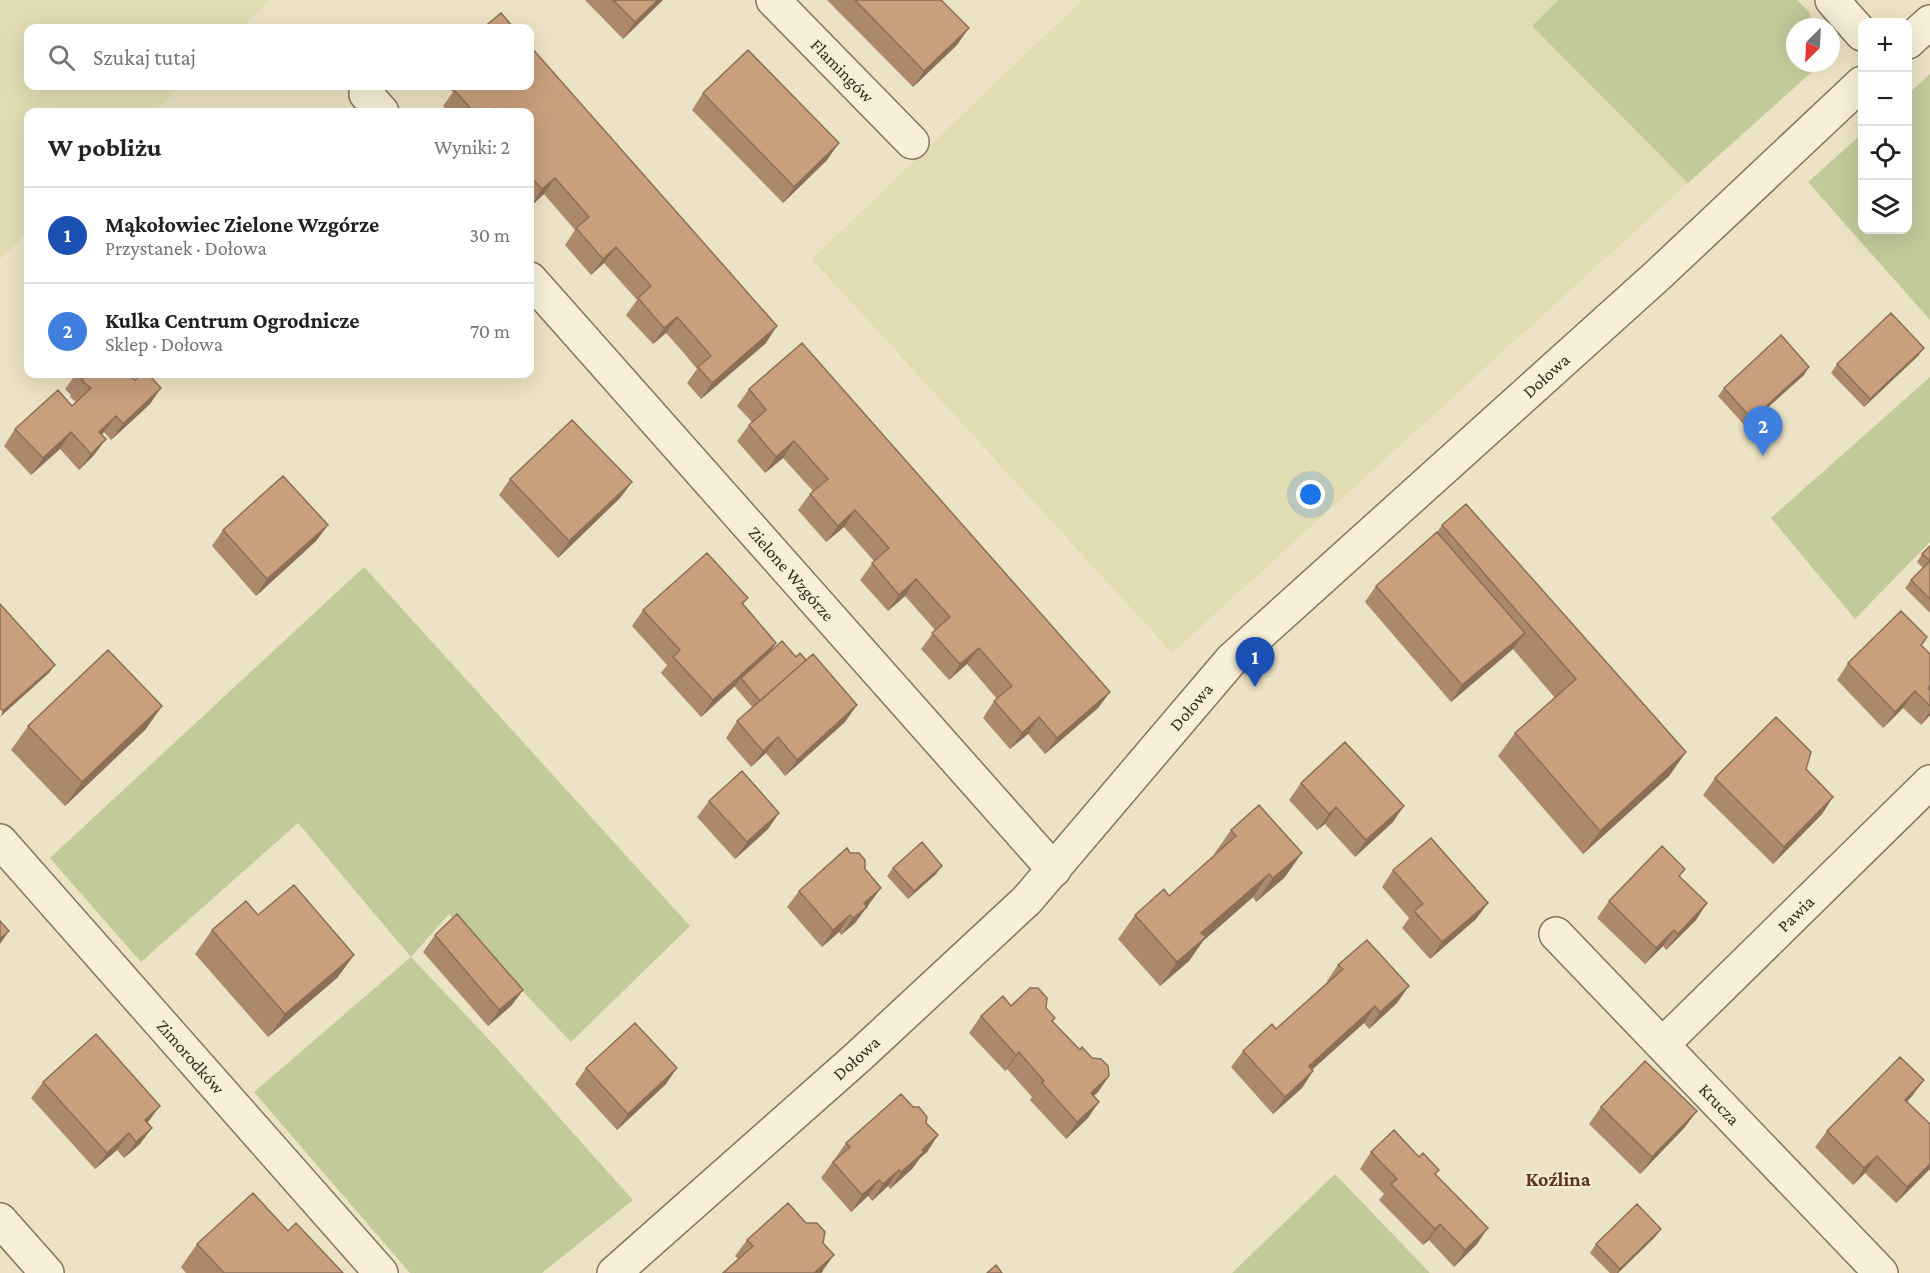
<!DOCTYPE html>
<html lang="pl">
<meta charset="utf-8">
<style>
body{margin:0;font-family:"Crimson Pro",serif;background:#f2f2f2;color:#202124}
.controls{position:absolute;right:18px;top:18px;display:grid;overflow:hidden;border-radius:12px;box-shadow:0 6px 24px #0002}
.controls button{width:54px;height:54px;display:grid;place-items:center;padding:0;border:0;border-bottom:2px solid #e0e0e0;background:#fff;color:#202124;font:30px sans-serif}
.compass{position:absolute;left:1786px;top:18px;width:54px;height:54px;border-radius:50%;background:#fff;box-shadow:0 6px 24px #0002;rotate:204deg}
.you{position:absolute;left:1311px;top:495px;width:21px;height:21px;margin:-15px;border:4px solid #fff;border-radius:50%;background:#1a73e8;box-shadow:0 0 0 9px #1a73e833}
.badge{display:grid;place-items:center;width:39px;height:39px;border-radius:50%;background:#b45309;color:#fff;font-size:20px;font-weight:700}
.pin{position:absolute;translate:-50% -50px;filter:drop-shadow(0 2px 3px #0008)}
.pin::after{content:'';position:absolute;top:32px;width:21px;height:18px;background:inherit;clip-path:polygon(0 0,100% 0,50% 100%)}
.list{margin:0;padding:0;list-style:none}
h2{display:flex;justify-content:space-between;align-items:center;height:78px;margin:0;padding:0 24px;font-size:26px}
h2 small{font-size:20px;font-weight:400;color:#757577}
.list li{display:grid;grid-template-columns:39px 1fr auto;gap:18px;align-items:center;box-sizing:border-box;height:96px;padding:0 24px;border-top:2px solid #e0e0e0}
.list b{display:block;font-size:22px;white-space:nowrap}
.list p{margin:0;font-size:20px;white-space:nowrap;color:#757577}
.list em{font-size:20px;font-style:normal;color:#757577}
.icon{flex:none;width:33px;height:33px;fill:none;stroke:currentColor;stroke-width:2;stroke-linecap:round;stroke-linejoin:round}
.map{position:relative;flex:none;width:1930px;height:1273px;overflow:hidden}
.search{position:absolute;background:#fff;box-shadow:0 6px 24px #0002;left:24px;top:24px;width:510px;height:66px;display:flex;align-items:center;gap:15px;box-sizing:border-box;padding:0 21px;border-radius:12px;color:#757577;font-size:22px}
.panel{position:absolute;background:#fff;box-shadow:0 6px 24px #0002;left:24px;top:108px;width:510px;height:270px;border-radius:12px}
.map>svg:first-child{display:block}
</style>
<div class="map">
<svg width="1930" height="1273" viewBox="0 0 1930 1273">
<rect width="100%" height="100%" fill="#ece2c4"/>
<path fill="#e1dcb2" d="M 0,0 L 271,0 L 241,28 L 28,28 L 28,86 L 182,86 L 153,112 L 28,112 L 28,232 L 0,259 Z
M 1082,0 L 1558,0 L 1532,26 L 1688,183 L 1172,653 L 812,259 Z"/>
<path fill="#c2ca99" d="M 1558,0 L 1797,0 L 1809,12 L 1815,27 L 1795,27 L 1795,63 L 1816,63 L 1815,69 L 1688,183 L 1532,26 Z
M 1930,74 L 1930,320 L 1808,182 L 1862,134 L 1862,230 L 1908,230 L 1908,94 Z
M 1930,377 L 1930,542 L 1855,619 L 1771,518 Z
M 364,567 L 690,926 L 571,1042 L 449,914 L 411,957 L 494,1045 L 633,1200 L 542,1273 L 410,1273 L 254,1092 L 411,957 L 298,823 L 141,962 L 50,858 Z
M 1335,1174 L 1430,1273 L 1232,1273 Z"/>
<g fill="none" stroke-linecap="round" stroke-linejoin="round">
<g stroke="#86745b" stroke-width="36">
<g id="street">
<path id="s1" d="M 773,0 L 912,142"/>
<path d="M 1832,0 L 1862,34"/>
<path d="M 1908,42 L 1930,22"/>
<path d="M 366,94 L 382,112"/>
<path id="s2" d="M 530,279 L 1054,870"/>
<path id="s3" d="M 0,841 L 381,1273"/>
<path id="s4" d="M 1556,934 L 1881,1273"/>
<path id="s5" d="M 1663,1044 L 1930,782"/>
<path d="M 0,1220 L 47,1273"/>
<path id="s6" d="M 614,1273 L 858,1057 L 1027,900 L 1232,659 L 1658,275 L 1862,83"/>
</g>
</g>
<use href="#street" stroke="#f7efd7" stroke-width="33"/>
</g>
<path fill="#ad896b" d="M 585,0 L 663,0 L 623,39 Z
M 827,0 L 941,0 L 957,45 L 913,87 Z
M 447,86 L 530,86 L 766,343 L 701,399 L 687,383 L 697,369 L 683,352 L 666,333 L 653,344 L 626,315 L 637,300 L 604,263 L 591,275 L 565,245 L 575,230 L 544,194 L 531,206 L 530,204 L 530,112 L 448,112 L 443,106 L 453,92 Z
M 703,93 L 827,160 L 783,203 L 692,110 Z
M 1924,348 L 1918,356 L 1864,407 L 1831,373 L 1837,364 Z
M 76,374 L 134,374 L 132,377 L 150,404 L 111,440 L 104,432 L 102,435 L 106,439 L 94,455 L 79,470 L 60,449 L 31,475 L 4,446 L 15,429 L 72,406 L 76,402 L 70,397 L 71,395 L 65,389 Z
M 1804,375 L 1746,427 L 1718,396 L 1724,388 Z
M 749,389 L 1110,692 L 1098,708 L 1045,754 L 1028,734 L 1010,749 L 983,718 L 994,701 L 997,699 L 967,664 L 949,680 L 921,649 L 935,630 L 905,596 L 888,611 L 860,580 L 874,561 L 844,527 L 826,542 L 798,510 L 810,494 L 813,491 L 783,458 L 765,473 L 737,441 L 749,425 L 752,422 L 737,406 Z
M 510,479 L 632,482 L 620,498 L 558,558 L 499,495 Z
M 328,525 L 316,541 L 256,596 L 212,546 L 223,530 Z
M 1442,525 L 1686,752 L 1669,776 L 1583,854 L 1498,756 L 1515,733 L 1555,698 L 1513,649 L 1451,702 L 1365,602 L 1376,586 L 1437,532 Z
M 1930,546 L 1930,613 L 1905,588 L 1911,580 L 1923,568 L 1917,562 L 1922,554 Z
M 748,598 L 743,604 L 776,643 L 770,652 L 845,722 L 785,776 L 766,753 L 751,767 L 726,738 L 737,721 L 753,708 L 735,687 L 735,686 L 701,717 L 661,673 L 667,665 L 632,626 L 643,610 Z
M 1921,646 L 1930,654 L 1930,715 L 1921,725 L 1903,708 L 1883,728 L 1837,680 L 1848,663 Z
M 162,706 L 145,730 L 65,806 L 11,750 L 28,726 Z
M 1806,769 L 1833,797 L 1822,814 L 1773,864 L 1703,795 L 1715,778 Z
M 1301,783 L 1393,822 L 1355,857 L 1325,824 L 1317,830 L 1289,800 Z
M 709,801 L 779,813 L 768,829 L 735,859 L 697,817 Z
M 1231,830 L 1285,877 L 1256,902 L 1253,897 L 1203,941 L 1189,961 L 1160,986 L 1118,939 L 1135,915 L 1169,896 L 1215,855 L 1214,854 Z
M 850,853 L 881,888 L 855,923 L 841,935 L 839,932 L 822,947 L 787,907 L 799,891 Z
M 893,868 L 936,874 L 908,899 L 887,876 Z
M 1393,870 L 1488,903 L 1476,919 L 1430,959 L 1402,928 L 1409,918 L 1382,887 Z
M 1680,877 L 1707,903 L 1696,920 L 1666,950 L 1663,946 L 1645,964 L 1597,918 L 1609,901 Z
M 212,930 L 354,955 L 337,978 L 268,1037 L 195,954 Z
M 435,935 L 523,990 L 511,1006 L 488,1026 L 423,952 Z
M 1338,965 L 1397,1003 L 1369,1029 L 1364,1023 L 1312,1070 L 1313,1071 L 1302,1088 L 1273,1114 L 1231,1067 L 1243,1051 L 1276,1029 L 1328,982 L 1327,981 Z
M 1011,1006 L 1046,1008 L 1052,1021 L 1080,1050 L 1109,1076 L 1098,1092 L 1094,1096 L 1088,1118 L 1066,1139 L 1030,1100 L 1032,1097 L 1007,1069 L 1005,1071 L 969,1033 L 981,1016 Z
M 586,1068 L 666,1084 L 617,1130 L 575,1084 Z
M 1924,1080 L 1912,1096 L 1907,1102 L 1930,1169 L 1896,1203 L 1865,1173 L 1853,1185 L 1815,1147 L 1827,1131 Z
M 43,1082 L 147,1123 L 140,1144 L 124,1158 L 117,1150 L 95,1169 L 31,1098 Z
M 1601,1107 L 1685,1127 L 1640,1174 L 1589,1124 Z
M 926,1123 L 938,1135 L 927,1152 L 920,1158 L 912,1169 L 890,1189 L 888,1186 L 872,1201 L 868,1196 L 851,1212 L 821,1178 L 846,1143 Z
M 1371,1152 L 1436,1174 L 1477,1244 L 1454,1267 L 1429,1240 L 1423,1245 L 1379,1200 L 1384,1194 L 1360,1169 Z
M 288,1231 L 343,1273 L 186,1273 L 181,1267 L 197,1244 Z
M 1655,1237 L 1618,1273 L 1610,1273 L 1590,1253 L 1596,1244 Z
M 747,1240 L 823,1243 L 823,1272 L 821,1273 L 722,1273 L 738,1259 L 735,1256 Z"/>
<path fill="#8d6f57" d="M 658,0 L 663,0 L 623,39 L 635,22 Z
M 969,28 L 957,45 L 913,87 L 924,71 Z
M 839,143 L 827,160 L 783,203 L 794,187 Z
M 555,178 L 544,194 L 531,206 L 542,189 Z
M 616,247 L 604,263 L 591,275 L 603,259 Z
M 677,317 L 666,333 L 653,344 L 664,328 Z
M 777,326 L 766,343 L 701,399 L 712,383 Z
M 1924,348 L 1918,356 L 1864,407 L 1870,399 Z
M 1809,367 L 1804,375 L 1746,427 L 1752,419 Z
M 161,388 L 150,404 L 111,440 L 123,424 Z
M 116,416 L 104,432 L 87,448 L 99,432 Z
M 71,432 L 60,449 L 31,475 L 43,458 Z
M 106,439 L 94,455 L 79,470 L 91,454 Z
M 794,441 L 783,458 L 765,473 L 776,457 Z
M 632,482 L 620,498 L 558,558 L 569,541 Z
M 855,510 L 844,527 L 826,542 L 838,526 Z
M 328,525 L 316,541 L 256,596 L 267,579 Z
M 916,579 L 905,596 L 888,611 L 899,595 Z
M 1525,633 L 1513,649 L 1451,702 L 1462,685 Z
M 776,643 L 764,660 L 741,678 L 735,686 L 701,717 L 713,700 Z
M 979,648 L 967,664 L 949,680 L 960,664 Z
M 55,665 L 49,673 L 0,717 L 3,711 Z
M 1915,691 L 1903,708 L 1883,728 L 1895,712 Z
M 1110,692 L 1098,708 L 1045,754 L 1057,738 Z
M 857,705 L 845,722 L 785,776 L 797,760 Z
M 162,706 L 145,730 L 65,806 L 82,782 Z
M 1930,711 L 1930,715 L 1921,725 Z
M 1039,717 L 1028,734 L 1010,749 L 1022,733 Z
M 778,737 L 766,753 L 751,767 L 763,751 Z
M 1686,752 L 1669,776 L 1583,854 L 1600,831 Z
M 1833,797 L 1822,814 L 1773,864 L 1784,847 Z
M 1404,806 L 1393,822 L 1355,857 L 1366,840 Z
M 1336,807 L 1325,824 L 1317,830 L 1329,814 Z
M 779,813 L 768,829 L 735,859 L 747,842 Z
M 1302,853 L 1285,877 L 1256,902 L 1273,878 Z
M 942,866 L 936,874 L 908,899 L 914,891 Z
M 1269,874 L 1253,897 L 1203,941 L 1189,961 L 1160,986 L 1177,962 L 1201,933 Z
M 881,888 L 855,923 L 841,935 L 864,903 Z
M 1488,903 L 1476,919 L 1430,959 L 1442,942 Z
M 1707,903 L 1696,920 L 1666,950 L 1678,934 Z
M 850,915 L 839,932 L 822,947 L 833,930 Z
M 1674,930 L 1663,946 L 1645,964 L 1656,948 Z
M 9,931 L 0,944 L 0,939 Z
M 354,955 L 337,978 L 268,1037 L 285,1014 Z
M 1409,986 L 1397,1003 L 1369,1029 L 1380,1012 Z
M 523,990 L 511,1006 L 488,1026 L 499,1010 Z
M 1375,1006 L 1364,1023 L 1297,1083 L 1309,1066 Z
M 1019,1052 L 1007,1069 L 1005,1071 L 1016,1055 Z
M 677,1068 L 666,1084 L 617,1130 L 628,1114 Z
M 1313,1071 L 1302,1088 L 1273,1114 L 1285,1097 Z
M 1109,1076 L 1098,1092 L 1079,1109 L 1091,1093 Z
M 1924,1080 L 1912,1096 L 1893,1116 L 1905,1100 Z
M 1099,1102 L 1088,1118 L 1066,1139 L 1077,1122 Z
M 160,1106 L 148,1122 L 133,1136 L 145,1120 Z
M 1697,1111 L 1685,1127 L 1640,1174 L 1652,1157 Z
M 152,1128 L 140,1144 L 124,1158 L 136,1142 Z
M 129,1133 L 117,1150 L 95,1169 L 107,1153 Z
M 938,1135 L 927,1152 L 920,1158 L 912,1169 L 890,1189 L 901,1172 L 922,1150 Z
M 1877,1156 L 1865,1173 L 1853,1185 L 1864,1168 Z
M 1930,1164 L 1930,1169 L 1896,1203 L 1907,1187 Z
M 899,1170 L 888,1186 L 872,1201 L 883,1184 Z
M 879,1180 L 868,1196 L 851,1212 L 862,1195 Z
M 1440,1224 L 1429,1240 L 1423,1245 L 1435,1229 Z
M 1488,1228 L 1477,1244 L 1454,1267 L 1465,1250 Z
M 1661,1229 L 1655,1237 L 1618,1273 L 1617,1273 L 1620,1269 Z
M 834,1255 L 821,1273 L 814,1273 Z"/>
<path fill="#c99f7c" stroke="#8d6f57" stroke-width="1.5" d="M 613,0 L 658,0 L 635,22 Z
M 855,0 L 941,0 L 969,28 L 924,71 Z
M 501,13 L 514,28 L 483,28 Z
M 530,46 L 777,326 L 712,383 L 698,367 L 711,356 L 694,336 L 677,317 L 664,328 L 638,298 L 651,286 L 616,247 L 603,259 L 576,228 L 589,217 L 555,178 L 542,189 L 530,176 L 530,112 L 498,112 L 494,108 L 489,112 L 474,112 L 454,90 L 459,86 L 530,86 Z
M 748,50 L 839,143 L 794,187 L 703,93 Z
M 1891,313 L 1924,348 L 1870,399 L 1837,364 Z
M 1781,335 L 1809,367 L 1752,419 L 1724,388 Z
M 802,343 L 1110,692 L 1057,738 L 1039,717 L 1022,733 L 994,701 L 1012,686 L 979,648 L 960,664 L 932,633 L 950,617 L 916,579 L 899,595 L 872,563 L 889,548 L 855,510 L 838,526 L 823,509 L 810,494 L 828,479 L 794,441 L 776,457 L 749,425 L 766,410 L 749,389 Z
M 78,374 L 133,374 L 130,376 L 135,380 L 142,374 L 148,374 L 161,388 L 123,424 L 116,416 L 99,432 L 106,439 L 91,454 L 71,432 L 43,458 L 15,429 L 58,390 L 72,406 L 91,388 L 82,381 L 83,379 Z
M 572,420 L 632,482 L 569,541 L 510,479 Z
M 283,476 L 328,525 L 267,579 L 223,530 Z
M 1466,504 L 1686,752 L 1600,831 L 1515,733 L 1576,679 L 1442,525 Z
M 1437,532 L 1525,633 L 1462,685 L 1376,586 Z
M 1930,546 L 1930,599 L 1911,580 L 1930,561 L 1922,554 Z
M 707,553 L 748,598 L 742,603 L 776,643 L 713,700 L 673,657 L 680,650 L 643,610 Z
M 0,604 L 55,665 L 3,711 L 0,708 Z
M 1901,611 L 1927,637 L 1921,645 L 1930,654 L 1930,686 L 1928,688 L 1930,690 L 1930,706 L 1915,691 L 1895,712 L 1848,663 Z
M 782,641 L 796,657 L 800,653 L 806,660 L 760,701 L 741,678 Z
M 108,650 L 162,706 L 82,782 L 28,726 Z
M 813,654 L 857,705 L 797,760 L 778,737 L 763,751 L 737,721 Z
M 1776,717 L 1811,752 L 1806,769 L 1833,797 L 1784,847 L 1715,778 Z
M 1345,742 L 1404,806 L 1366,840 L 1336,807 L 1329,814 L 1301,783 Z
M 742,771 L 779,813 L 747,842 L 709,801 Z
M 1259,805 L 1302,853 L 1273,878 L 1269,874 L 1201,933 L 1206,937 L 1177,962 L 1135,915 L 1164,889 L 1169,896 L 1236,836 L 1231,830 Z
M 1431,838 L 1488,903 L 1442,942 L 1414,911 L 1423,904 L 1393,870 Z
M 922,842 L 942,866 L 914,891 L 893,868 Z
M 1662,846 L 1685,869 L 1679,876 L 1707,903 L 1678,934 L 1674,930 L 1656,948 L 1609,901 Z
M 847,848 L 850,853 L 859,853 L 865,860 L 865,869 L 881,888 L 864,903 L 867,907 L 853,918 L 850,915 L 833,930 L 799,891 Z
M 294,885 L 354,955 L 285,1014 L 212,930 L 246,901 L 258,915 Z
M 457,914 L 523,990 L 499,1010 L 435,935 Z
M 0,921 L 9,931 L 0,939 Z
M 1367,940 L 1409,986 L 1380,1012 L 1375,1006 L 1309,1066 L 1313,1071 L 1285,1097 L 1243,1051 L 1272,1024 L 1276,1029 L 1343,969 L 1338,965 Z
M 1030,988 L 1038,988 L 1047,998 L 1046,1008 L 1055,1018 L 1052,1021 L 1080,1050 L 1082,1047 L 1092,1058 L 1101,1059 L 1108,1066 L 1109,1076 L 1091,1093 L 1099,1102 L 1077,1122 L 1042,1083 L 1044,1081 L 1019,1052 L 1016,1055 L 981,1016 L 1003,996 L 1011,1006 Z
M 635,1023 L 677,1068 L 628,1114 L 586,1068 Z
M 96,1034 L 160,1106 L 145,1120 L 152,1128 L 136,1142 L 129,1133 L 107,1153 L 43,1082 Z
M 1900,1057 L 1924,1080 L 1905,1100 L 1930,1124 L 1930,1164 L 1907,1187 L 1877,1156 L 1864,1168 L 1827,1131 Z
M 1645,1061 L 1697,1111 L 1652,1157 L 1601,1107 Z
M 901,1094 L 913,1107 L 919,1107 L 927,1117 L 926,1123 L 938,1135 L 922,1150 L 924,1152 L 901,1172 L 899,1170 L 883,1184 L 879,1180 L 862,1195 L 833,1162 L 850,1147 L 846,1143 Z
M 1394,1130 L 1419,1157 L 1423,1153 L 1439,1170 L 1435,1174 L 1488,1228 L 1465,1250 L 1440,1224 L 1435,1229 L 1391,1184 L 1397,1179 L 1371,1152 Z
M 253,1193 L 288,1231 L 296,1223 L 343,1273 L 224,1273 L 197,1244 Z
M 788,1203 L 806,1223 L 817,1223 L 825,1232 L 823,1243 L 834,1255 L 814,1273 L 723,1273 L 753,1246 L 747,1240 Z
M 1637,1204 L 1661,1229 L 1620,1269 L 1596,1244 Z
M 996,1265 L 1002,1273 L 987,1273 Z"/>
<g text-anchor="middle" stroke-width="4.5" stroke-linejoin="round" paint-order="stroke">
<g font-size="18" fill="#372b1f" stroke="#f4ecd3">
<text dy="6" stroke="none"><textPath href="#s1" startOffset="99">Flamingów</textPath></text>
<text dy="6" stroke="none"><textPath href="#s6" startOffset="1296">Dołowa</textPath></text>
<text dy="6" stroke="none"><textPath href="#s2" startOffset="394">Zielone Wzgórze</textPath></text>
<text dy="6" stroke="none"><textPath href="#s6" startOffset="810">Dołowa</textPath></text>
<text dy="6" stroke="none"><textPath href="#s5" startOffset="186">Pawia</textPath></text>
<text dy="6" stroke="none"><textPath href="#s3" startOffset="288">Zimorodków</textPath></text>
<text dy="6" stroke="none"><textPath href="#s6" startOffset="324">Dołowa</textPath></text>
<text dy="6" stroke="none"><textPath href="#s4" startOffset="236">Krucza</textPath></text>
</g>
<g font-size="20" font-weight="bold" fill="#613020" stroke="#f4ecd3">
<text x="1558" y="1186">Koźlina</text>
</g>
</g>
</svg>
<div class="controls">
<button>+</button>
<button>−</button>
<button><svg class="icon" aria-label="locate" viewBox="0 0 24 24"><circle cx="12" cy="12" r="6"/><path d="M12 2v4M12 18v4M2 12h4M18 12h4"/></svg></button>
<button><svg class="icon" aria-label="layers" viewBox="0 0 24 24"><path d="M12 4l9 5-9 5-9-5zM3 14l9 5 9-5"/></svg></button>
</div>
<svg class="compass" viewBox="-18 -18 36 36"><path d="M0-13l5 13h-10z" fill="#e53935"/><path d="M0 13l5-13h-10z" fill="#757577"/></svg>
<div class="you"></div>
<div class="pin badge" style="left:1255px;top:687px;background:#1a4fb4">1</div>
<div class="pin badge" style="left:1763px;top:456px;background:#3f7fe0">2</div>
<div class="search"><svg class="icon" aria-label="search" viewBox="0 0 24 24"><circle cx="10" cy="10" r="6"/><path d="M15 15l6 6"/></svg>Szukaj tutaj</div>
<section class="panel">
<h2>W pobliżu<small>Wyniki: 2</small></h2>
<ul class="list">
<li><span class="badge" style="background:#1a4fb4">1</span><div><b>Mąkołowiec Zielone Wzgórze</b><p>Przystanek · Dołowa</p></div><em>30 m</em></li>
<li><span class="badge" style="background:#3f7fe0">2</span><div><b>Kulka Centrum Ogrodnicze</b><p>Sklep · Dołowa</p></div><em>70 m</em></li>
</ul>
</section>
</div>
